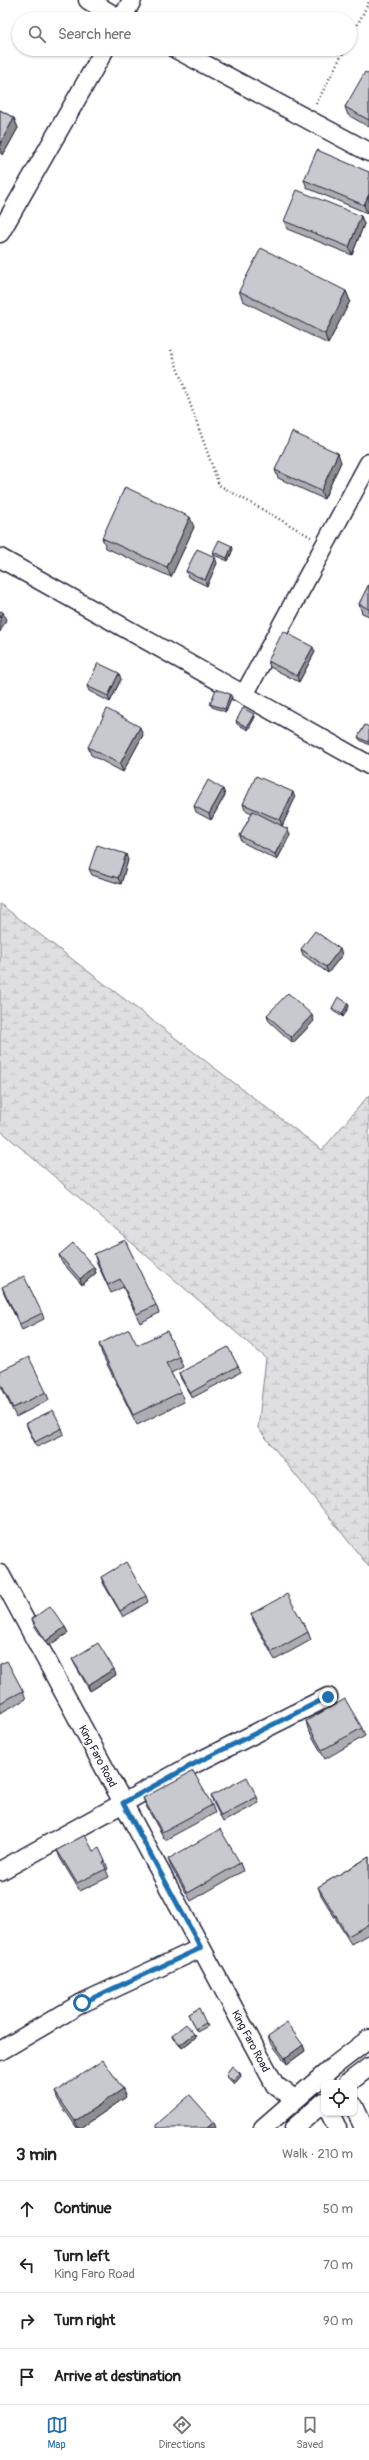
<!DOCTYPE html>
<meta charset="utf-8">
<style>
body{margin:0;font-family:Pangolin,sans-serif;background:#f2f2f2;color:#222}
.controls{position:absolute;right:12px;bottom:12px;display:grid;overflow:hidden;border-radius:8px;box-shadow:0 1px 3px #0004}
.controls button{width:36px;height:36px;display:grid;place-items:center;padding:0;border:0;border-bottom:1px solid #e0e0e0;background:#fff;color:#222;font:20px sans-serif}
.stop{position:absolute;width:12px;height:12px;margin:-9px;border:3px solid #1f6fb2;border-radius:50%;background:#fff}
.stop.end{background:#1f6fb2;border-color:#fff;box-shadow:0 1px 4px #0008}
.list{margin:0;padding:0;list-style:none}
h2{display:flex;justify-content:space-between;align-items:center;height:52px;margin:0;padding:0 16px;font-size:17px}
h2 small{font-size:13px;font-weight:400;color:#767676}
.list li{display:grid;grid-template-columns:26px 1fr auto;gap:12px;align-items:center;box-sizing:border-box;height:56px;padding:0 16px;border-top:1px solid #e0e0e0}
.list b{display:block;font-size:15px;white-space:nowrap}
.list p{margin:0;font-size:13px;white-space:nowrap;color:#767676}
.list em{font-size:13px;font-style:normal;color:#767676}
.icon{flex:none;width:22px;height:22px;fill:none;stroke:currentColor;stroke-width:2;stroke-linecap:round;stroke-linejoin:round}
.map{position:relative;flex:none;width:369px;height:2128px;overflow:hidden}
.search{position:absolute;background:#fff;box-shadow:0 1px 3px #0004;left:12px;right:12px;top:12px;height:44px;display:flex;align-items:center;gap:10px;box-sizing:border-box;padding:0 14px;border-radius:22px;color:#767676;font-size:15px}
.sheet{height:276px;background:#fff}
nav{display:flex;justify-content:space-around;align-items:center;box-sizing:border-box;height:56px;border-top:1px solid #e0e0e0;background:#fff;font-size:11px;color:#767676}
nav a{display:grid;justify-items:center;gap:2px}
nav .on{color:#1f6fb2}
.map>svg:first-child{display:block}
</style>
<div class="map">
<svg width="369" height="2128" viewBox="0 0 369 2128">
<defs>
<pattern id="wetland-marsh" width="20" height="14" patternUnits="userSpaceOnUse"><rect width="20" height="14" fill="#dfdfe2"/><path d="M1 5h8M5 5V1M11 12h8M15 12V8" fill="none" stroke="#bfbfc3"/></pattern>
</defs>
<rect width="100%" height="100%" fill="#fff"/>
<filter id="ink" filterUnits="userSpaceOnUse"><feTurbulence type="fractalNoise" baseFrequency=".025" numOctaves="2"/><feDisplacementMap in="SourceGraphic" scale="8" xChannelSelector="R" yChannelSelector="G"/><feConvolveMatrix kernelMatrix="1 2 1 2 8 2 1 2 1" color-interpolation-filters="sRGB"/></filter>
<g filter="url(#ink)">
<path fill="url(#wetland-marsh)" stroke="#80808e" d="M 0,904 L 322,1150 L 369,1095 L 369,1567 L 258,1428 L 266,1358 L 0,1130 Z"/>
<g fill="none" stroke-linecap="round" stroke-linejoin="round">
<g stroke="#22223b" stroke-width="21">
<path id="minor" d="M 88,0 L 120,19
M 122,19 L 132,0
M 176,49 L 369,152
M 0,233 L 105,49
M 0,558 L 369,765
M 244,695 L 369,463
M 0,1574 L 275,2085 L 295,2099
M 0,1871 L 192,1765 L 328,1697
M 0,2051 L 82,2003 L 201,1948
M 348,2083 L 369,2067
M 354,2106 L 364,2128
M 330,2113 L 337,2128
M 263,2128 L 334,2066 L 369,2039
M 294,2128 L 324,2102"/>
</g>
<path stroke="#22223b" stroke-width="2.5" stroke-dasharray="1 3" stroke-linecap="butt" d="M 350,39 L 369,2
M 316,104 L 345,49
M 171,350 L 219,485 L 311,537"/>
<use href="#minor" stroke="#fff" stroke-width="18"/>
</g>
<path fill="#acacb2" stroke="#22223b" d="M 369,74 L 369,127 L 348,115 L 345,107 Z
M 0,110 L 14,118 L 18,128 L 3,155 L 0,153 Z
M 369,172 L 369,209 L 367,213 L 307,188 L 304,180 Z
M 361,216 L 364,224 L 352,255 L 287,229 L 284,221 Z
M 239,291 L 346,291 L 350,301 L 328,344 L 243,301 Z
M 341,462 L 324,499 L 278,478 L 275,470 Z
M 194,527 L 171,577 L 106,548 L 102,538 Z
M 233,549 L 228,561 L 214,555 L 213,552 Z
M 217,563 L 207,586 L 188,577 L 186,571 Z
M 369,584 L 369,616 L 362,613 L 359,604 Z
M 315,652 L 299,682 L 270,667 L 268,661 Z
M 121,679 L 110,702 L 89,691 L 87,686 Z
M 232,697 L 226,712 L 212,707 L 210,704 Z
M 254,714 L 255,717 L 248,730 L 237,724 L 236,721 Z
M 365,725 L 369,745 L 360,740 L 358,737 Z
M 143,735 L 123,772 L 91,755 L 88,747 Z
M 223,789 L 225,795 L 211,820 L 196,812 L 194,806 Z
M 295,798 L 282,826 L 290,835 L 277,860 L 242,842 L 240,836 L 252,813 L 245,810 L 243,804 Z
M 128,860 L 121,884 L 92,875 L 89,869 Z
M 301,949 L 340,949 L 342,955 L 328,973 L 303,955 Z
M 349,1006 L 343,1017 L 333,1011 L 332,1008 Z
M 267,1015 L 314,1021 L 293,1043 L 269,1021 Z
M 94,1254 L 156,1305 L 159,1313 L 140,1323 L 123,1287 L 111,1293 L 97,1263 Z
M 59,1255 L 94,1267 L 96,1273 L 82,1285 L 61,1261 Z
M 2,1287 L 42,1313 L 44,1319 L 22,1330 L 4,1293 Z
M 99,1344 L 137,1345 L 179,1357 L 183,1367 L 171,1373 L 181,1392 L 184,1402 L 137,1425 L 102,1354 Z
M 238,1366 L 241,1372 L 192,1398 L 181,1379 L 179,1373 Z
M 0,1371 L 46,1392 L 49,1400 L 16,1417 L 0,1384 Z
M 26,1423 L 62,1428 L 64,1434 L 37,1447 L 28,1429 Z
M 101,1577 L 146,1596 L 148,1602 L 123,1617 L 103,1583 Z
M 251,1614 L 308,1632 L 311,1640 L 275,1660 L 254,1622 Z
M 32,1619 L 65,1627 L 68,1633 L 48,1646 L 34,1625 Z
M 72,1659 L 116,1675 L 90,1691 L 75,1665 Z
M 0,1664 L 23,1691 L 26,1699 L 0,1713 Z
M 306,1721 L 362,1728 L 365,1736 L 325,1759 L 308,1729 Z
M 211,1796 L 257,1797 L 259,1803 L 223,1822 L 213,1802 Z
M 143,1798 L 212,1805 L 215,1813 L 165,1840 L 146,1806 Z
M 57,1850 L 93,1851 L 105,1861 L 108,1869 L 106,1870 L 109,1877 L 80,1891 L 60,1858 Z
M 369,1857 L 369,1934 L 351,1944 L 321,1895 L 318,1887 Z
M 168,1859 L 240,1863 L 243,1871 L 191,1901 L 171,1867 Z
M 188,2014 L 206,2023 L 208,2026 L 197,2032 Z
M 194,2034 L 196,2037 L 182,2048 L 173,2038 L 172,2035 Z
M 268,2036 L 303,2045 L 305,2051 L 287,2064 L 270,2042 Z
M 240,2073 L 241,2076 L 234,2084 L 227,2077 L 226,2074 Z
M 55,2092 L 126,2097 L 81,2128 L 77,2128 L 58,2100 Z"/>
<path fill="#8c8c91" stroke="#22223b" d="M 14,118 L 18,128 L 3,155 L 0,146 L 0,144 Z
M 369,194 L 369,209 L 367,213 L 364,205 Z
M 361,216 L 364,224 L 352,255 L 349,247 Z
M 346,291 L 350,301 L 328,344 L 325,334 Z
M 338,453 L 341,462 L 324,499 L 321,491 Z
M 190,517 L 194,527 L 171,577 L 167,567 Z
M 232,546 L 233,549 L 228,561 L 227,558 Z
M 215,557 L 217,563 L 207,586 L 205,580 Z
M 3,612 L 6,620 L 0,632 L 0,618 Z
M 313,647 L 315,652 L 299,682 L 297,676 Z
M 119,673 L 121,679 L 110,702 L 108,696 Z
M 230,694 L 232,697 L 226,712 L 225,709 Z
M 254,714 L 255,717 L 248,730 L 247,727 Z
M 140,727 L 143,735 L 123,772 L 120,764 Z
M 223,789 L 225,795 L 211,820 L 209,814 Z
M 293,792 L 295,798 L 282,826 L 280,820 Z
M 288,829 L 290,835 L 277,860 L 275,854 Z
M 126,854 L 128,860 L 121,884 L 118,878 Z
M 340,949 L 342,955 L 328,973 L 326,967 Z
M 348,1003 L 349,1006 L 343,1017 L 342,1014 Z
M 312,1015 L 314,1021 L 293,1043 L 291,1037 Z
M 94,1267 L 96,1273 L 82,1285 L 80,1279 Z
M 65,1627 L 68,1633 L 48,1646 L 46,1641 Z
M 114,1669 L 116,1675 L 90,1691 L 88,1685 Z
M 194,2034 L 196,2037 L 182,2048 L 180,2045 Z
M 303,2045 L 305,2051 L 287,2064 L 285,2058 Z
M 240,2073 L 241,2076 L 234,2084 L 233,2081 Z
M 123,2089 L 126,2097 L 81,2128 L 78,2128 L 75,2121 Z
M 214,2122 L 216,2128 L 207,2128 Z"/>
<path fill="#c8c8cf" stroke="#22223b" d="M 365,72 L 369,74 L 369,120 L 345,107 Z
M 0,110 L 14,118 L 0,144 Z
M 317,150 L 369,172 L 369,194 L 364,205 L 304,180 Z
M 297,190 L 361,216 L 349,247 L 284,221 Z
M 261,248 L 346,291 L 325,334 L 239,291 Z
M 292,432 L 338,453 L 321,491 L 275,470 Z
M 125,487 L 190,517 L 167,567 L 102,538 Z
M 219,540 L 232,546 L 227,558 L 213,552 Z
M 197,549 L 215,557 L 205,580 L 186,571 Z
M 369,584 L 369,609 L 359,604 Z
M 0,611 L 3,612 L 0,618 Z
M 283,631 L 313,647 L 297,676 L 268,661 Z
M 98,663 L 119,673 L 108,696 L 87,686 Z
M 216,689 L 230,694 L 225,709 L 210,704 Z
M 243,708 L 254,714 L 247,727 L 236,721 Z
M 107,709 L 140,727 L 120,764 L 88,747 Z
M 365,725 L 369,727 L 369,739 L 368,742 L 358,737 Z
M 256,776 L 293,792 L 280,820 L 243,804 Z
M 208,780 L 223,789 L 209,814 L 194,806 Z
M 253,811 L 288,829 L 275,854 L 240,836 Z
M 97,845 L 126,854 L 118,878 L 89,869 Z
M 315,931 L 340,949 L 326,967 L 301,949 Z
M 288,993 L 312,1015 L 291,1037 L 267,1015 Z
M 338,997 L 348,1003 L 342,1014 L 332,1008 Z
M 125,1240 L 156,1305 L 137,1314 L 120,1279 L 108,1285 L 94,1254 Z
M 73,1243 L 94,1267 L 80,1279 L 59,1255 Z
M 24,1276 L 42,1313 L 20,1324 L 2,1287 Z
M 129,1329 L 137,1345 L 167,1331 L 179,1357 L 166,1363 L 181,1392 L 133,1415 L 99,1344 Z
M 228,1347 L 238,1366 L 190,1393 L 179,1373 Z
M 29,1357 L 46,1392 L 13,1408 L 0,1382 L 0,1371 Z
M 53,1410 L 62,1428 L 35,1442 L 26,1423 Z
M 126,1562 L 146,1596 L 120,1611 L 101,1577 Z
M 287,1594 L 308,1632 L 272,1652 L 251,1614 Z
M 50,1606 L 65,1627 L 46,1641 L 32,1619 Z
M 98,1643 L 114,1669 L 88,1685 L 72,1659 Z
M 7,1661 L 23,1691 L 0,1703 L 0,1664 Z
M 345,1699 L 362,1728 L 322,1750 L 306,1721 Z
M 193,1771 L 212,1805 L 162,1832 L 143,1798 Z
M 247,1777 L 257,1797 L 221,1816 L 211,1796 Z
M 220,1829 L 240,1863 L 188,1893 L 168,1859 Z
M 85,1835 L 93,1851 L 99,1848 L 105,1861 L 103,1862 L 106,1869 L 77,1883 L 57,1850 Z
M 369,1857 L 369,1924 L 348,1936 L 318,1887 Z
M 199,2008 L 206,2023 L 195,2029 L 188,2014 Z
M 287,2023 L 303,2045 L 285,2058 L 268,2036 Z
M 186,2024 L 194,2034 L 180,2045 L 172,2035 Z
M 103,2060 L 123,2089 L 75,2121 L 55,2092 Z
M 232,2066 L 240,2073 L 233,2081 L 226,2074 Z
M 190,2095 L 214,2122 L 207,2128 L 158,2128 L 156,2125 Z"/>
</g>
<g fill="none" stroke-linecap="round" stroke-linejoin="round" filter="url(#ink)">
<path stroke="#1f6fb2" stroke-width="5" d="M 82,2003 L 201,1948 L 123,1803 L 192,1765 L 328,1697"/>
</g>
<g text-anchor="middle" stroke-width="4" stroke-linejoin="round" paint-order="stroke">
<g font-size="11" fill="#22223b" stroke="#fff">
<text transform="translate(98 1756) rotate(62)" y="4">King Faro Road</text>
<text transform="translate(251 2041) rotate(62)" y="4">King Faro Road</text>
</g>
</g>
</svg>
<div class="controls">
<button><svg class="icon" aria-label="locate" viewBox="0 0 24 24"><circle cx="12" cy="12" r="6"/><path d="M12 2v4M12 18v4M2 12h4M18 12h4"/></svg></button>
</div>
<div class="stop" style="left:82px;top:2003px"></div>
<div class="stop end" style="left:328px;top:1697px"></div>
<div class="search"><svg class="icon" aria-label="search" viewBox="0 0 24 24"><circle cx="10" cy="10" r="6"/><path d="M15 15l6 6"/></svg>Search here</div>
</div>
<section class="sheet">
<h2>3 min<small>Walk · 210 m</small></h2>
<ul class="list">
<li><svg class="icon" aria-label="ahead" viewBox="0 0 24 24"><path d="M12 20V5M6 11l6-6 6 6"/></svg><div><b>Continue</b></div><em>50 m</em></li>
<li><svg class="icon" aria-label="left" viewBox="0 0 24 24"><path d="M17 20v-9H6M10 6l-5 5 5 5"/></svg><div><b>Turn left</b><p>King Faro Road</p></div><em>70 m</em></li>
<li><svg class="icon" aria-label="right" viewBox="0 0 24 24"><path d="M7 20v-9h11M14 6l5 5-5 5"/></svg><div><b>Turn right</b></div><em>90 m</em></li>
<li><svg class="icon" aria-label="arrive" viewBox="0 0 24 24"><path d="M6 21V4h12l-3 4 3 4H6"/></svg><div><b>Arrive at destination</b></div></li>
</ul>
</section>
<nav>
<a class="on"><svg class="icon" aria-label="map" viewBox="0 0 24 24"><path d="M3 6l6-2 6 2 6-2v14l-6 2-6-2-6 2zM9 4v14M15 6v14"/></svg>Map</a>
<a><svg class="icon" aria-label="directions" viewBox="0 0 24 24"><path d="M12 3l9 9-9 9-9-9zM9 14v-3h6M13 9l2 2-2 2"/></svg>Directions</a>
<a><svg class="icon" aria-label="saved" viewBox="0 0 24 24"><path d="M7 4h10v16l-5-4-5 4z"/></svg>Saved</a>
</nav>
